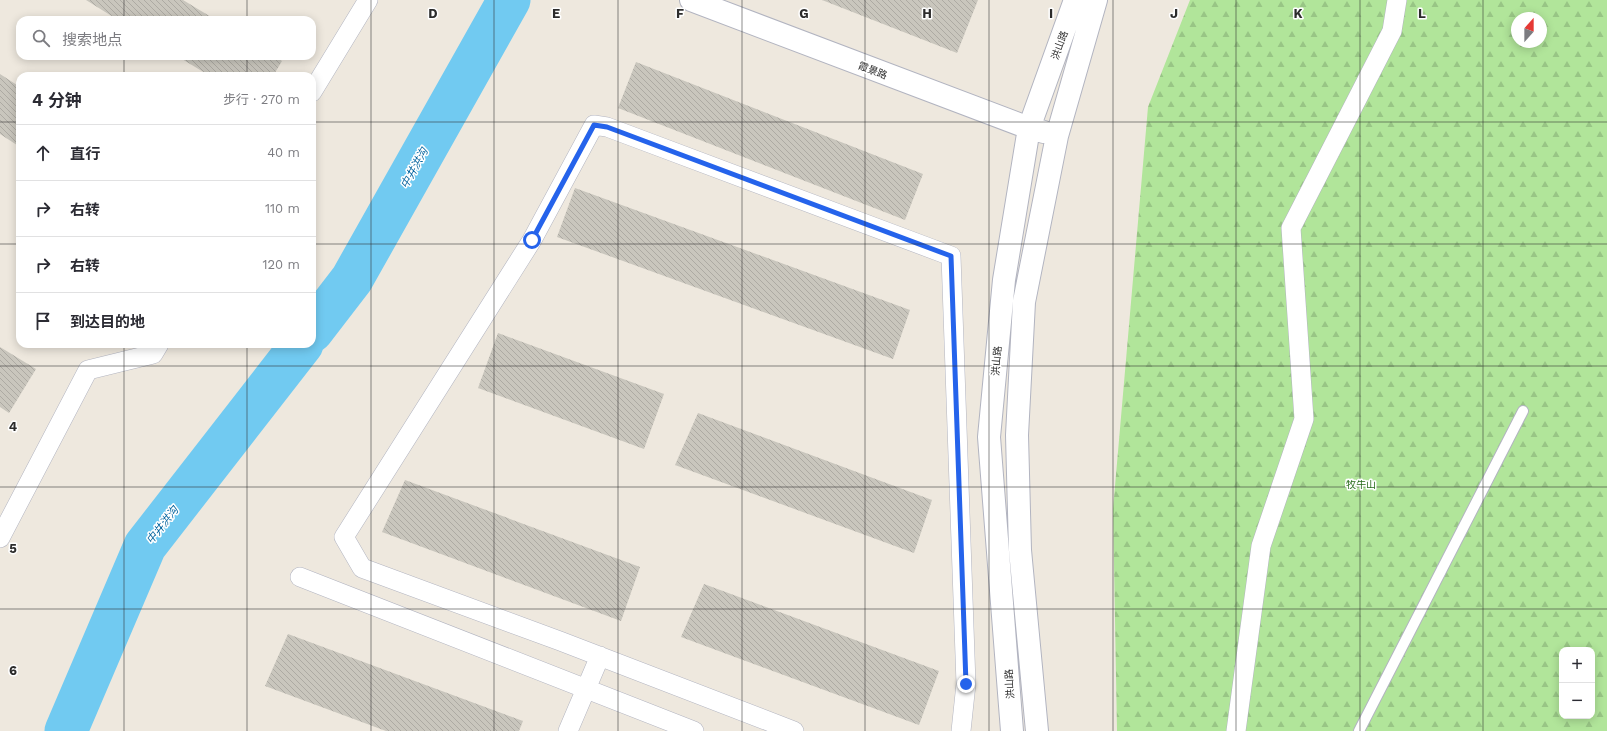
<!DOCTYPE html>
<html lang="zh">
<meta charset="utf-8">
<style>
body{margin:0;font-family:"Work Sans","Noto Sans SC",sans-serif;background:#f7f7f7;color:#2b2b33}
.controls{position:absolute;right:12px;bottom:12px;display:grid;overflow:hidden;border-radius:8px;box-shadow:0 2px 10px #0003}
.controls button{width:36px;height:36px;display:grid;place-items:center;padding:0;border:0;border-bottom:1px solid #e1e1e2;background:#fff;color:#2b2b33;font:20px sans-serif}
.compass{position:absolute;left:1511px;top:12px;width:36px;height:36px;border-radius:50%;background:#fff;box-shadow:0 2px 10px #0003;rotate:21deg}
.stop{position:absolute;width:12px;height:12px;margin:-9px;border:3px solid #2563eb;border-radius:50%;background:#fff}
.stop.end{background:#2563eb;border-color:#fff;box-shadow:0 1px 4px #0008}
.list{margin:0;padding:0;list-style:none}
h2{display:flex;justify-content:space-between;align-items:center;height:52px;margin:0;padding:0 16px;font-size:17px}
h2 small{font-size:13px;font-weight:400;color:#7c7c81}
.list li{display:grid;grid-template-columns:26px 1fr auto;gap:12px;align-items:center;box-sizing:border-box;height:56px;padding:0 16px;border-top:1px solid #e1e1e2}
.list b{display:block;font-size:15px;white-space:nowrap}
.list em{font-size:13px;font-style:normal;color:#7c7c81}
.icon{flex:none;width:22px;height:22px;fill:none;stroke:currentColor;stroke-width:2;stroke-linecap:round;stroke-linejoin:round}
.map{position:relative;flex:none;width:1607px;height:731px;overflow:hidden}
.search{position:absolute;background:#fff;box-shadow:0 2px 10px #0003;left:16px;top:16px;width:300px;height:44px;display:flex;align-items:center;gap:10px;box-sizing:border-box;padding:0 14px;border-radius:12px;color:#7c7c81;font-size:15px}
.panel{position:absolute;background:#fff;box-shadow:0 2px 10px #0003;left:16px;top:72px;width:300px;height:276px;border-radius:12px}
.map>svg:first-child{display:block}
</style>
<div class="map">
<svg width="1607" height="731" viewBox="0 0 1607 731">
<defs>
<pattern id="forest-firs" width="22" height="20" patternUnits="userSpaceOnUse"><rect width="22" height="20" fill="#b1e59a"/><path d="M5 1l3.5 6h-7zM16 11l3.5 6h-7z" fill="#98c585"/></pattern>
<pattern id="building-back-hatch" width="6" height="6" patternUnits="userSpaceOnUse"><rect width="6" height="6" fill="#c9c6bd"/><path d="M-1 5l2 2M0 0l6 6M5-1l2 2" fill="none" stroke="#adaaa3"/></pattern>
</defs>
<rect width="100%" height="100%" fill="#eee8de"/>
<path fill="url(#forest-firs)" fill-rule="evenodd" d="M 1190,0 L 1607,0 L 1607,731 L 1117,731 L 1113,509 L 1148,107 ZM 1517,18 L 1541,18 L 1541,42 L 1517,42 ZM 1562,650 L 1592,650 L 1592,716 L 1562,716 Z"/>
<g fill="none" stroke-linecap="round" stroke-linejoin="round">
<path stroke="#71caf1" stroke-width="43" d="M 312,331 L 352,279 L 509,0
M 66,731 L 145,546 L 302,344"/>
</g>
<path fill="url(#building-back-hatch)" d="M 86,0 L 183,0 L 216,20 L 118,20 Z
M 822,0 L 978,0 L 957,53 Z
M 177,56 L 275,56 L 282,61 L 273,76 L 210,76 Z
M 636,62 L 923,174 L 905,220 L 618,108 Z
M 0,74 L 20,87 L 20,147 L 0,134 Z
M 575,188 L 910,310 L 893,359 L 557,237 Z
M 498,333 L 664,394 L 644,449 L 478,388 Z
M 0,347 L 36,369 L 9,413 L 0,407 Z
M 698,413 L 932,500 L 914,553 L 675,465 Z
M 405,480 L 640,567 L 621,621 L 382,532 Z
M 704,584 L 939,671 L 919,725 L 681,637 Z
M 288,634 L 523,721 L 519,731 L 386,731 L 265,686 Z"/>
<g fill="none" stroke-linecap="round" stroke-linejoin="round">
<g stroke="#b2b4c0" stroke-width="12">
<path id="lane" d="M 1359,731 L 1523,411"/>
</g>
<g stroke="#b2b4c0" stroke-width="20">
<path id="street" d="M 312,92 L 368,0
M 0,538 L 88,370 L 153,354 L 159,344
M 300,577 L 694,731
M 568,731 L 600,656
M 794,731 L 560,641 L 362,568 L 344,537 L 532,240 L 594,125 L 607,127 L 951,256 L 966,684 L 961,731
M 1236,731 L 1261,546 L 1304,419 L 1291,228 L 1392,31 L 1397,0"/>
</g>
<g stroke="#b2b4c0" stroke-width="24">
<path id="secondary" d="M 691,0 L 1029,128 L 1044,132
M 1012,731 L 989,437 L 1004,280 L 1029,128 L 1075,0
M 1037,731 L 1020,550 L 1017,435 L 1024,302 L 1057,136 L 1096,0"/>
</g>
<use href="#lane" stroke="#fff" stroke-width="10"/>
<use href="#street" stroke="#fff" stroke-width="19"/>
<use href="#secondary" stroke="#fff" stroke-width="22"/>
</g>
<g fill="none" stroke-linecap="round" stroke-linejoin="round">
<path stroke="#2563eb" stroke-width="5" d="M 532,240 L 594,125 L 607,127 L 951,256 L 966,684"/>
</g>
<path fill="none" stroke="#2c2c2c" stroke-width="1" stroke-opacity="0.55" d="M 124,0 L 124,20M 247,0 L 247,20M 371,0 L 371,731M 494,0 L 494,731M 618,0 L 618,731M 742,0 L 742,731M 865,0 L 865,731M 989,0 L 989,731M 1113,0 L 1113,731M 1236,0 L 1236,731M 1360,0 L 1360,731M 1483,0 L 1483,731M 124,56 L 124,76M 247,56 L 247,76M 0,122 L 20,122M 312,122 L 1607,122M 0,244 L 20,244M 312,244 L 1607,244M 124,344 L 124,731M 247,344 L 247,731M 0,366 L 1607,366M 0,487 L 1607,487M 0,609 L 1607,609"/>
<g text-anchor="middle" stroke-width="3" stroke-linejoin="round" paint-order="stroke">
<g font-size="10" fill="#2c2c2c" stroke="#fff">
<text transform="translate(1059 45) rotate(-70)" y="4">洪山路</text>
<text transform="translate(873 70) rotate(21)" y="4">霞景路</text>
<text transform="translate(996 361) rotate(-85)" y="4">洪山路</text>
<text transform="translate(1009 684) rotate(-94)" y="4">洪山路</text>
</g>
<g font-size="10" fill="#286c1a" stroke="#fff">
<text x="1361" y="488">牧牛山</text>
</g>
<g font-size="11" font-style="italic" fill="#0b68a1" stroke="#fff">
<text transform="translate(414 168) rotate(-61)" y="4">中井洪沟</text>
<text transform="translate(162 525) rotate(-52)" y="4">中井洪沟</text>
</g>
</g>
<g font-size="13" text-anchor="middle" font-weight="bold" fill="#2c2c2c" stroke="#fff" stroke-width="3" stroke-linejoin="round" paint-order="stroke">
<text x="433" y="18">D</text>
<text x="556" y="18">E</text>
<text x="680" y="18">F</text>
<text x="804" y="18">G</text>
<text x="927" y="18">H</text>
<text x="1051" y="18">I</text>
<text x="1174" y="18">J</text>
<text x="1298" y="18">K</text>
<text x="1422" y="18">L</text>
<text x="13" y="431">4</text>
<text x="13" y="553">5</text>
<text x="13" y="675">6</text>
</g>
</svg>
<div class="controls">
<button>+</button>
<button>−</button>
</div>
<svg class="compass" viewBox="-18 -18 36 36"><path d="M0-13l5 13h-10z" fill="#e53935"/><path d="M0 13l5-13h-10z" fill="#7c7c81"/></svg>
<div class="stop" style="left:532px;top:240px"></div>
<div class="stop end" style="left:966px;top:684px"></div>
<div class="search"><svg class="icon" aria-label="search" viewBox="0 0 24 24"><circle cx="10" cy="10" r="6"/><path d="M15 15l6 6"/></svg>搜索地点</div>
<section class="panel">
<h2>4 分钟<small>步行 · 270 m</small></h2>
<ul class="list">
<li><svg class="icon" aria-label="ahead" viewBox="0 0 24 24"><path d="M12 20V5M6 11l6-6 6 6"/></svg><div><b>直行</b></div><em>40 m</em></li>
<li><svg class="icon" aria-label="right" viewBox="0 0 24 24"><path d="M7 20v-9h11M14 6l5 5-5 5"/></svg><div><b>右转</b></div><em>110 m</em></li>
<li><svg class="icon" aria-label="right" viewBox="0 0 24 24"><path d="M7 20v-9h11M14 6l5 5-5 5"/></svg><div><b>右转</b></div><em>120 m</em></li>
<li><svg class="icon" aria-label="arrive" viewBox="0 0 24 24"><path d="M6 21V4h12l-3 4 3 4H6"/></svg><div><b>到达目的地</b></div></li>
</ul>
</section>
</div>
